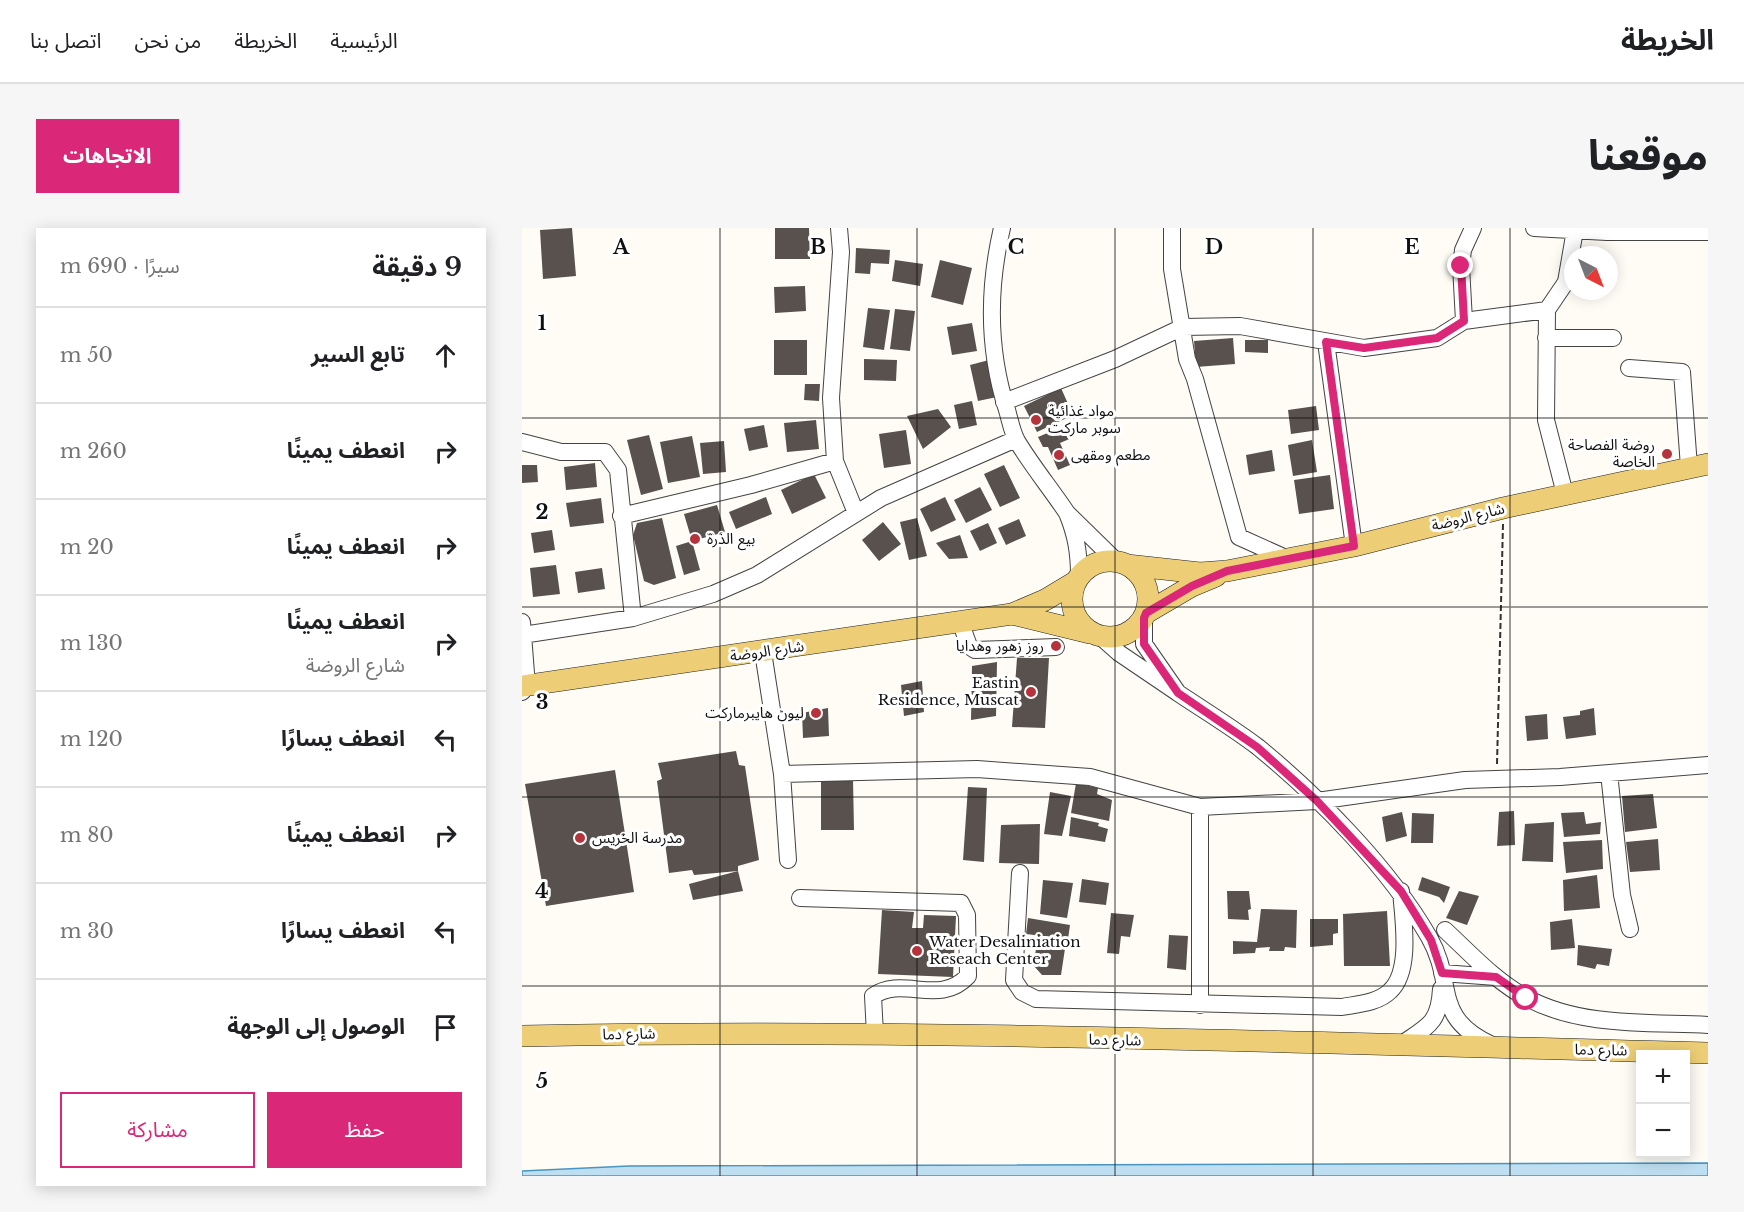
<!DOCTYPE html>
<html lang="ar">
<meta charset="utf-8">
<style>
body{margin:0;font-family:"Libre Baskerville","Noto Sans Arabic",serif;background:#f6f6f6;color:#202124;direction:rtl}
.controls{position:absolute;right:18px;bottom:18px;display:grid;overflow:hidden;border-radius:0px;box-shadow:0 3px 15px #0003}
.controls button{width:54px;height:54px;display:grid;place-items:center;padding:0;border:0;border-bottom:2px solid #e0e0e0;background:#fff;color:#202124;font:30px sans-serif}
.compass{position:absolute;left:1042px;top:18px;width:54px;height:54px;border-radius:50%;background:#fff;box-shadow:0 3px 15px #0003;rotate:138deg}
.stop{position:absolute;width:18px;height:18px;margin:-14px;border:4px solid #db2777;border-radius:50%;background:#fff}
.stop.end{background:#db2777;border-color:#fff;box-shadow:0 2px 6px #0008}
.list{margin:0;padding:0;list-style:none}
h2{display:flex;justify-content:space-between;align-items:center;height:78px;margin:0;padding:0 24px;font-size:26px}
h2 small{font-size:20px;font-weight:400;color:#757577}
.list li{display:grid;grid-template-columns:39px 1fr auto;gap:18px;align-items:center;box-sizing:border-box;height:96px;padding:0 24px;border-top:2px solid #e0e0e0}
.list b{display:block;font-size:22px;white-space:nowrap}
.list p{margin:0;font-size:20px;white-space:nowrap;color:#757577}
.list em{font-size:20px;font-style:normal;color:#757577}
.actions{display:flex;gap:12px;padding:18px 24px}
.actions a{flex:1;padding:14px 0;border:2px solid #db2777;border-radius:0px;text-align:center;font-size:21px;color:#db2777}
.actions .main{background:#db2777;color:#fff}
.icon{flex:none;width:33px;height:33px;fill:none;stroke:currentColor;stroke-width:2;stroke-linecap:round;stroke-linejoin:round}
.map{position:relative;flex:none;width:1186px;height:948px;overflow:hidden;direction:ltr;border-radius:0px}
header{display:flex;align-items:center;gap:36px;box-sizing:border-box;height:84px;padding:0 30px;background:#fff;border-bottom:2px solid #e0e0e0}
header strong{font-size:28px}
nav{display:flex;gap:33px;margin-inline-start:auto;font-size:21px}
.intro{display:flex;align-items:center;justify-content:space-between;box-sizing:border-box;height:144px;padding:0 36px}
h1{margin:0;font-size:42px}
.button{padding:15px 27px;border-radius:0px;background:#db2777;color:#fff;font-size:21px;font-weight:700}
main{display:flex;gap:36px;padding:0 36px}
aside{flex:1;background:#fff;border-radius:0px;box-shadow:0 3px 15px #0003}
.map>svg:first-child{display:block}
</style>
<header>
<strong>الخريطة</strong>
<nav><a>الرئيسية</a><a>الخريطة</a><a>من نحن</a><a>اتصل بنا</a></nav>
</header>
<div class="intro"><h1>موقعنا</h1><a class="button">الاتجاهات</a></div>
<main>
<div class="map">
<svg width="1186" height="948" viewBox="0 0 1186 948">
<rect width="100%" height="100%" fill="#fefcf5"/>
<path fill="#bddff1" stroke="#4a94c2" stroke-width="1.5" d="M 1186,935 L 1186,948 L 0,948 L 0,943 L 107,938 Z"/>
<path fill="#58514d" d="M 50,0 L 54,48 L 21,51 L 18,2 Z
M 253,0 L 287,0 L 288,31 L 253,31 Z
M 334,20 L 368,22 L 367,36 L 349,35 L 348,46 L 333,45 Z
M 373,32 L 401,36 L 398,58 L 370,53 Z
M 418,32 L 450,40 L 441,77 L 409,69 Z
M 283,58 L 284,83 L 253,85 L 252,59 Z
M 346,80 L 368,82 L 362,122 L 341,119 Z
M 373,81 L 393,83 L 388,123 L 368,121 Z
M 450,95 L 455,123 L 430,127 L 425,99 Z
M 711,110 L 713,136 L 674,139 L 672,113 Z
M 252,112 L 285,112 L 285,147 L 252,147 Z
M 723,112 L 746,112 L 746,125 L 723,124 Z
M 342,131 L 375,132 L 374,153 L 342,152 Z
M 467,132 L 475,169 L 456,173 L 448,137 Z
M 283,156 L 298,156 L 297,173 L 282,172 Z
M 539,160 L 551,187 L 515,204 L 502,178 Z
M 450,173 L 455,197 L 437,201 L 432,177 Z
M 794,178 L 797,202 L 769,206 L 766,182 Z
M 416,181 L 429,199 L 401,221 L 385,188 Z
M 294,192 L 297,221 L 265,224 L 262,195 Z
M 547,196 L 552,209 L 538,215 L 548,237 L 536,242 L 526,219 L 521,219 L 516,209 Z
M 242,197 L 246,219 L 227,223 L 222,201 Z
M 384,202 L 389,236 L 362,240 L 357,206 Z
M 127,207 L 141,261 L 119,267 L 105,212 Z
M 170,208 L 178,249 L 146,255 L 138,214 Z
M 790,212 L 795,244 L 771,248 L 766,217 Z
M 202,213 L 204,244 L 181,246 L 178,215 Z
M 750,222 L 753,243 L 727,247 L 724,227 Z
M 73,235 L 75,259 L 44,262 L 42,239 Z
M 0,237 L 15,237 L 16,254 L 0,255 Z
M 482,237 L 498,270 L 478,279 L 462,246 Z
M 292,246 L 304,270 L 270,286 L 259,262 Z
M 808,247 L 812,281 L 777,286 L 772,252 Z
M 458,259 L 470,282 L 444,295 L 432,272 Z
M 244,269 L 250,286 L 214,301 L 207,284 Z
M 423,269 L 434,292 L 409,304 L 398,281 Z
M 79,270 L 82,295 L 48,299 L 44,275 Z
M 195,277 L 203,304 L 170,313 L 162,286 Z
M 140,290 L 154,350 L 132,357 L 122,353 L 111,307 L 115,295 Z
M 395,290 L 405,328 L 387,332 L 378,294 Z
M 497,291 L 504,308 L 484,317 L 476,300 Z
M 361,294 L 379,316 L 357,333 L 340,312 Z
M 466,295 L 475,315 L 458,323 L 448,303 Z
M 30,302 L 33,322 L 12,325 L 9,305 Z
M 438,307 L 446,330 L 427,331 L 414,315 Z
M 170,313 L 178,342 L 162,347 L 154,318 Z
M 34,337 L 38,366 L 11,369 L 8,340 Z
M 80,340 L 83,361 L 56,365 L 53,344 Z
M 495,430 L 527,430 L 523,500 L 490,499 Z
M 475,434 L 474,488 L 449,492 L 450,438 Z
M 400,453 L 402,484 L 382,488 L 379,457 Z
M 306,480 L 307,508 L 281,510 L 280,485 Z
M 1072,480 L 1074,507 L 1044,511 L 1041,489 L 1058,487 L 1058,483 Z
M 1025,486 L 1026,511 L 1005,513 L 1003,488 Z
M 214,523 L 217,537 L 223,538 L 237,632 L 216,638 L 216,643 L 172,647 L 170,642 L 147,645 L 135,553 L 140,551 L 136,535 Z
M 93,542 L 112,664 L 24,678 L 3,556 Z
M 331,551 L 332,602 L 299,602 L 299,552 Z
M 554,555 L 576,560 L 575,566 L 590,572 L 587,593 L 549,585 Z
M 446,559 L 465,560 L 462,634 L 441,632 Z
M 528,564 L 549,568 L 540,608 L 522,606 Z
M 1131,566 L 1135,600 L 1103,604 L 1100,568 Z
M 992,583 L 993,617 L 975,618 L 977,584 Z
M 880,584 L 885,608 L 864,614 L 860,589 Z
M 1062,584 L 1064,596 L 1079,594 L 1078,606 L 1042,609 L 1039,585 Z
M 890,585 L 912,586 L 911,615 L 889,615 Z
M 549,589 L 577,595 L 576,598 L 586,601 L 583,614 L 547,608 Z
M 1032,594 L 1031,634 L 1000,633 L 1003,596 Z
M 518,596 L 517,636 L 477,635 L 479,597 Z
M 1136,611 L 1138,642 L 1108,644 L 1104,614 Z
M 1080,612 L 1081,641 L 1044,645 L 1041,614 Z
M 216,643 L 221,663 L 171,672 L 167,656 Z
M 1075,647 L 1078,680 L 1042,683 L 1041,652 Z
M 900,649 L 928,659 L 922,675 L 917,669 L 896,662 Z
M 560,651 L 587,655 L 584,677 L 557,674 Z
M 521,652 L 551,655 L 545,690 L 518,686 Z
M 705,663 L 727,663 L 729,681 L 726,682 L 727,692 L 706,691 Z
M 937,663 L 957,668 L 945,697 L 924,690 Z
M 739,681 L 775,682 L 774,720 L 763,719 L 762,723 L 747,723 L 748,719 L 734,720 L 733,725 L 711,726 L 711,713 L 735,714 Z
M 360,682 L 392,684 L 390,700 L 401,700 L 402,687 L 434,688 L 431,749 L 356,746 Z
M 865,683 L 868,738 L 822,738 L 821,686 Z
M 589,685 L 612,687 L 608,709 L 599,708 L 597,726 L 585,725 Z
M 506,690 L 548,697 L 546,711 L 504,706 Z
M 788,691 L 816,691 L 816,705 L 811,706 L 811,717 L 788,719 Z
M 1050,691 L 1053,720 L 1029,722 L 1028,694 Z
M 647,707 L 666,708 L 664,742 L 645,740 Z
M 515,711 L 544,714 L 539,747 L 520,747 L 512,738 Z
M 1056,717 L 1090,721 L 1087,738 L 1075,736 L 1073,741 L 1055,737 Z"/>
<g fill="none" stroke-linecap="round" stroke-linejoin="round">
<g stroke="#434343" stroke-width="18">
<path id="minor" d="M 317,0 L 319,24 L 309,170 L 313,233 L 334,285
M 480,0 C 466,60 466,123 485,182 C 488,192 490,204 495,213 C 510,238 529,261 545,285
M 650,0 L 650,41 L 665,131 L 673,151 L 717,309 L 766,331
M 1012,0 L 1085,4 L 1186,4
M 1025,82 L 1024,192 L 1043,266
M 942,93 L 939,38 L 941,22 L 951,0
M 1024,110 L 1091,110
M 804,114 L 832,318
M 1107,140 L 1160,144 L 1167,239
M 482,174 L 593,131 L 661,99 L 718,98 L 842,120 L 915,110 L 942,93 L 1025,82 L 1044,54 L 1053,2
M 0,214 L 39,224 L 83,224 L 96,242 L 111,390
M 99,288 L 229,257 L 313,233
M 557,348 C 557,324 554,307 545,285 L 594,333
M 0,394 L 5,458 L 0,464
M 439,396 L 447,418 L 453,422 L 534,419
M 0,407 L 111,390 L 191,366 L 235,347 L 359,270 L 494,211
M 579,409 L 597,425 L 656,465 L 622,416 L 622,390
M 241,424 L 260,546 L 266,632
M 656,465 C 683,483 711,500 736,519 C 798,570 867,640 907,709 C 934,756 909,789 970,817
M 1087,545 L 1100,667 L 1108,701
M 260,546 L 455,541 L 568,549 L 678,579 L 795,573 L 943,552 L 1038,549 L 1186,537
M 678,579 L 678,777
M 498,645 L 492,752 L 500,764 L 514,771 L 820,779 C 836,776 856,775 868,763 C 890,743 881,690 879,663
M 278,670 L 439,675 L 445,687 L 446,748 C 417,779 381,747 351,768 L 353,806
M 923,702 C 948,725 974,754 1005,770 C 1059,799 1126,794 1186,797
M 920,745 L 974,749
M 877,818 C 905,798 917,797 919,761"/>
</g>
<g stroke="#212121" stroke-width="22">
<path id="major" d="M550 371a38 38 0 1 1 76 0a38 38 0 1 1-76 0Z
M 605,337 L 678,345 L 705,343 L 832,318 L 981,280 L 1186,236
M 624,385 L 670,358 L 694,348
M 490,386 L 568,405
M 0,458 L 490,386 L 523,372 L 553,354
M 0,808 C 395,800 791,815 1186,825"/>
</g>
<path stroke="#323232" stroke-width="2" stroke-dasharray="6 3" stroke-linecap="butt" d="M 975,536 L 981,296"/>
<use href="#minor" stroke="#fff" stroke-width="16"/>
<use href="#major" stroke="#edce76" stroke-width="21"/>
</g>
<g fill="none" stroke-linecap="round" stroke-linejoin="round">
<path stroke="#db2777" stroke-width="8" d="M 939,38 L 942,93 L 915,110 L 842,120 L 804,114 L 832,318 L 705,343 L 670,358 L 624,385 L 622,390 L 622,416 L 656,465 L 735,519 L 795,573 L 879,663 L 909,712 L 920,745 L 974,749 L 1004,770"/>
</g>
<path fill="none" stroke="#101010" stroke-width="1.5" stroke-opacity="0.55" d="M 198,0 L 198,948M 395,0 L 395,948M 593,0 L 593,948M 791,0 L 791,948M 988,0 L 988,948M 0,190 L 1186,190M 0,379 L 1186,379M 0,569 L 1186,569M 0,758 L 1186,758"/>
<g fill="#b5333b" stroke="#fff" stroke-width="2">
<circle cx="514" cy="192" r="6"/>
<circle cx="1145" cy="226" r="6"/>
<circle cx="537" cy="227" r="6"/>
<circle cx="173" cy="311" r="6"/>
<circle cx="534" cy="418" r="6"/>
<circle cx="509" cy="464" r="6"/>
<circle cx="294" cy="485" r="6"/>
<circle cx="58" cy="610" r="6"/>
<circle cx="395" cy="723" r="6"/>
</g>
<g text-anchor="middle" stroke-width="6" stroke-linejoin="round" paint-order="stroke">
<g font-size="15" fill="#101010" stroke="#fff" text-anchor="start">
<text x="526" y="188">مواد غذائية<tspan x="526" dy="17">سوبر ماركت</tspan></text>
<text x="1133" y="222" text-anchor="end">روضة الفصاحة<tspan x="1133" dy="17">الخاصة</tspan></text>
<text x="549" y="232">مطعم ومقهى</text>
<text x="185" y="316">بيع الذرة</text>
<text x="522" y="423" text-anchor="end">روز زهور وهدايا</text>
<text x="497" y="460" text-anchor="end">Eastin<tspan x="497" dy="17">Residence, Muscat</tspan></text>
<text x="282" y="490" text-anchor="end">ليون هايبرماركت</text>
<text x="70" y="615">مدرسة الخريس</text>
<text x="407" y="719">Water Desaliniation<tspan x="407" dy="17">Reseach Center</tspan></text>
</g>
<g font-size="15" fill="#101010" stroke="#fff">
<text transform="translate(946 289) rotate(-14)" y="5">شارع الروضة</text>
<text transform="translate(245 423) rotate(-8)" y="5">شارع الروضة</text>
<text transform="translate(107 806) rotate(-1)" y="5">شارع دما</text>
<text transform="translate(593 812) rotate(1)" y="5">شارع دما</text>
<text transform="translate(1079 822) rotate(1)" y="5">شارع دما</text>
</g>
</g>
<g font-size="20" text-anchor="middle" font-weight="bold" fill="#101010" stroke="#fff" stroke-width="6" stroke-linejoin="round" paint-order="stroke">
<text x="99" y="26">A</text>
<text x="296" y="26">B</text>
<text x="494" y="26">C</text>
<text x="692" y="26">D</text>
<text x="890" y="26">E</text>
<text x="20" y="102">1</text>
<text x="20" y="291">2</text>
<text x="20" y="481">3</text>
<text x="20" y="670">4</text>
<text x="20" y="860">5</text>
</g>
</svg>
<div class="controls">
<button>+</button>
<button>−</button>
</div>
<svg class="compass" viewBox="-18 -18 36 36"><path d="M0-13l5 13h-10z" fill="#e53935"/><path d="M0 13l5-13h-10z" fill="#757577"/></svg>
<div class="stop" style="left:1004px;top:770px"></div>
<div class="stop end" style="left:939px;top:38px"></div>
</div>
<aside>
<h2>9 دقيقة<small>سيرًا · 690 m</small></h2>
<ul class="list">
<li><svg class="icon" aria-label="ahead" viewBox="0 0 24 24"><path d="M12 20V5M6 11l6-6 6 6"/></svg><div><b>تابع السير</b></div><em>50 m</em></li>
<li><svg class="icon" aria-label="right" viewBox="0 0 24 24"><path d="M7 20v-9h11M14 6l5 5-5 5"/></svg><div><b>انعطف يمينًا</b></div><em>260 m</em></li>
<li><svg class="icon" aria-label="right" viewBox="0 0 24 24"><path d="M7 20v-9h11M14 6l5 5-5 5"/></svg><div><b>انعطف يمينًا</b></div><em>20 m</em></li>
<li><svg class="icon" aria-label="right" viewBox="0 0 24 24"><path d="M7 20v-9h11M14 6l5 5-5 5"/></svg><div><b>انعطف يمينًا</b><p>شارع الروضة</p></div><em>130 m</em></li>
<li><svg class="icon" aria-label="left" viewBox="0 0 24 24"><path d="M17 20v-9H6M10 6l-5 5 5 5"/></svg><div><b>انعطف يسارًا</b></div><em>120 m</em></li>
<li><svg class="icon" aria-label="right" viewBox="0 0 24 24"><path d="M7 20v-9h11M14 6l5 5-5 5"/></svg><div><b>انعطف يمينًا</b></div><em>80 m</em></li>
<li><svg class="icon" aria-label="left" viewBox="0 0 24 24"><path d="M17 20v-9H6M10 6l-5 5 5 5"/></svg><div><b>انعطف يسارًا</b></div><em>30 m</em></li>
<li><svg class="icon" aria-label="arrive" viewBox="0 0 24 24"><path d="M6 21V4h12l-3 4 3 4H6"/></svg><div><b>الوصول إلى الوجهة</b></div></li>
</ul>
<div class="actions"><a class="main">حفظ</a><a>مشاركة</a></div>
</aside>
</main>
